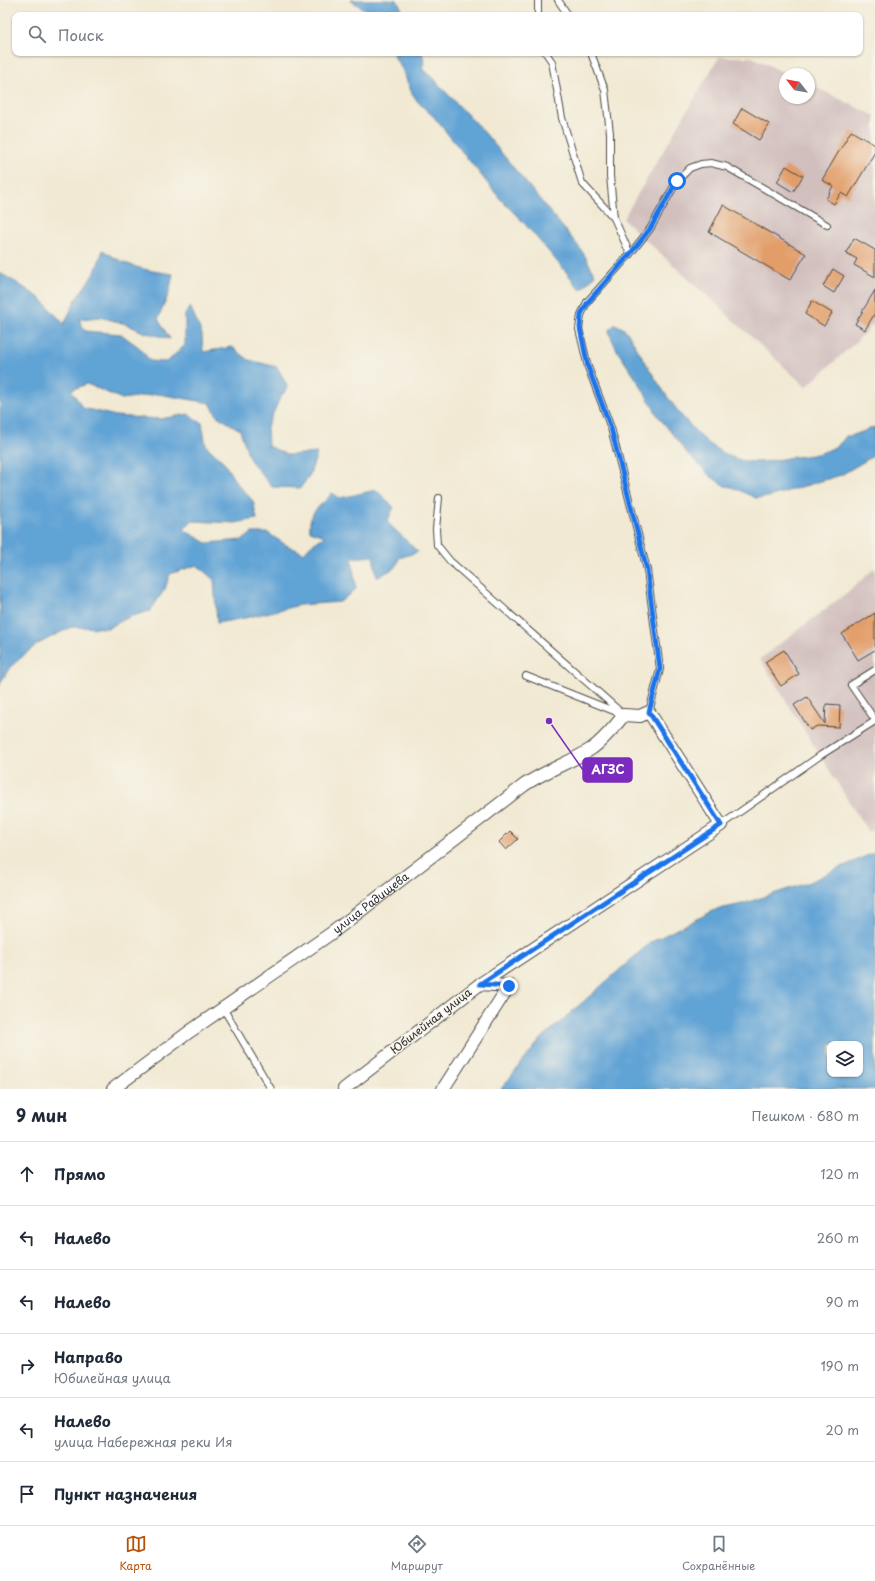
<!DOCTYPE html>
<html lang="ru">
<meta charset="utf-8">
<style>
body{margin:0;font-family:"Playpen Sans",sans-serif;background:#f2f2f3;color:#1f2937}
.controls{position:absolute;right:12px;bottom:12px;display:grid;overflow:hidden;border-radius:8px;box-shadow:0 1px 3px #0004}
.controls button{width:36px;height:36px;display:grid;place-items:center;padding:0;border:0;border-bottom:1px solid #e0e1e3;background:#fff;color:#1f2937;font:20px sans-serif}
.compass{position:absolute;left:779px;top:68px;width:36px;height:36px;border-radius:50%;background:#fff;box-shadow:0 1px 3px #0004;rotate:301deg}
.stop{position:absolute;width:12px;height:12px;margin:-9px;border:3px solid #1a73e8;border-radius:50%;background:#fff}
.stop.end{background:#1a73e8;border-color:#fff;box-shadow:0 1px 4px #0008}
.list{margin:0;padding:0;list-style:none}
h2{display:flex;justify-content:space-between;align-items:center;height:52px;margin:0;padding:0 16px;font-size:17px}
h2 small{font-size:13px;font-weight:400;color:#747a83}
.list li{display:grid;grid-template-columns:26px 1fr auto;gap:12px;align-items:center;box-sizing:border-box;height:64px;padding:0 16px;border-top:1px solid #e0e1e3}
.list b{display:block;font-size:15px;white-space:nowrap}
.list p{margin:0;font-size:13px;white-space:nowrap;color:#747a83}
.list em{font-size:13px;font-style:normal;color:#747a83}
.icon{flex:none;width:22px;height:22px;fill:none;stroke:currentColor;stroke-width:2;stroke-linecap:round;stroke-linejoin:round}
.map{position:relative;flex:none;width:875px;height:1089px;overflow:hidden}
.search{position:absolute;background:#fff;box-shadow:0 1px 3px #0004;left:12px;right:12px;top:12px;height:44px;display:flex;align-items:center;gap:10px;box-sizing:border-box;padding:0 14px;border-radius:8px;color:#747a83;font-size:15px}
.sheet{height:436px;background:#fff}
nav{display:flex;justify-content:space-around;align-items:center;box-sizing:border-box;height:56px;border-top:1px solid #e0e1e3;background:#fff;font-size:11px;color:#747a83}
nav a{display:grid;justify-items:center;gap:2px}
nav .on{color:#b45309}
.map>svg:first-child{display:block}
</style>
<div class="map">
<svg width="875" height="1089" viewBox="0 0 875 1089">
<rect width="100%" height="100%" fill="#f7f3e8"/>
<filter id="ink" filterUnits="userSpaceOnUse"><feTurbulence type="fractalNoise" baseFrequency=".025" numOctaves="2"/><feDisplacementMap in="SourceGraphic" scale="8" xChannelSelector="R" yChannelSelector="G"/><feConvolveMatrix kernelMatrix="1 2 1 2 8 2 1 2 1" color-interpolation-filters="sRGB"/></filter>
<filter id="wash" filterUnits="userSpaceOnUse"><feTurbulence type="fractalNoise" baseFrequency=".012" numOctaves="4" result="noise"/><feDisplacementMap in="SourceGraphic" scale="16" xChannelSelector="R" yChannelSelector="G"/><feGaussianBlur stdDeviation="0.9" result="paint"/><feColorMatrix in="noise" values="0 0 0 0 0 0 0 0 0 0 0 0 0 0 0 0 0 1.4 0 .05"/><feComposite in="paint" operator="in"/></filter>
<g filter="url(#wash)">
<rect width="100%" height="100%" fill="#f1e9d3"/>
<path fill="#d1bfbe" d="M 719,57 L 752,57 L 787,74 L 785,74 L 785,98 L 809,98 L 809,84 L 875,116 L 875,322 L 856,342 L 806,387 L 623,219 Z
M 875,568 L 875,829 L 868,832 L 760,659 L 849,591 Z"/>
<path fill="#61a3d5" stroke="#466780" fill-rule="evenodd" d="M 350,0 L 396,0 L 401,7 L 402,15 L 373,15 Z
M 392,53 L 422,53 L 425,64 L 422,67 L 423,70 L 432,76 L 440,86 L 485,133 L 579,247 L 585,256 L 595,275 L 581,290 L 575,285 L 572,279 L 525,224 L 502,201 L 434,117 L 418,102 L 412,93 L 402,69 Z
M 103,250 C 124,266 147,271 173,274 L 169,293 L 158,319 L 170,339 L 143,332 L 126,324 L 100,317 L 79,319 L 85,331 L 121,334 L 140,348 L 150,361 L 167,362 L 185,345 L 185,315 L 190,306 L 202,334 L 203,352 L 232,347 L 249,360 L 277,367 L 288,387 L 280,398 L 267,427 L 268,446 L 288,455 L 317,453 L 309,477 L 300,488 L 272,487 L 250,460 L 240,430 L 217,416 L 210,403 L 158,394 L 122,399 L 87,384 L 71,390 L 83,408 L 116,416 L 160,419 L 188,414 L 202,423 L 206,446 L 223,461 L 235,481 L 253,501 L 257,519 L 235,523 L 191,521 L 184,530 L 207,543 L 243,540 L 252,533 L 268,533 L 286,545 L 304,553 L 310,546 L 325,536 L 310,531 C 308,509 320,509 332,493 L 340,498 L 376,490 L 394,507 L 387,522 L 418,552 L 399,558 L 396,567 L 377,578 L 373,556 L 352,558 L 356,589 L 340,602 L 300,605 L 245,618 L 217,623 L 214,580 L 197,565 L 170,574 L 165,589 L 150,611 L 129,617 L 108,628 L 71,627 L 36,645 L 10,667 L 1,682 L 0,686 L 0,273 L 17,283 L 41,299 L 64,324 L 76,299 L 95,272 Z
M 615,324 L 623,328 L 627,332 C 653,373 693,453 746,461 C 762,464 778,459 794,457 C 812,456 836,452 846,436 L 851,436 L 875,427 L 875,455 L 841,475 L 768,497 L 756,498 L 732,487 L 725,486 L 710,476 L 688,454 L 658,416 L 639,383 L 618,352 L 610,335 L 609,330 Z
M 875,852 L 875,1089 L 501,1089 L 541,1039 L 651,942 L 715,910 L 742,904 L 807,883 ZM 830,1044 L 860,1044 L 860,1074 L 830,1074 Z"/>
<g id="blocks">
<path fill="#e29d69" d="M 742,108 L 769,124 L 759,140 L 733,124 Z
M 851,131 L 875,145 L 875,152 L 848,197 L 841,193 L 834,204 L 826,199 L 833,186 L 822,180 Z
M 786,166 L 803,176 L 793,192 L 777,182 Z
M 723,205 L 806,254 L 790,280 L 709,232 Z
M 854,238 L 875,250 L 875,277 L 854,265 L 857,259 L 846,253 Z
M 833,269 L 844,276 L 834,293 L 823,286 Z
M 875,290 L 875,313 L 865,330 L 855,324 Z
M 812,301 L 832,313 L 824,326 L 805,314 Z
M 875,613 L 875,650 L 858,660 L 842,634 Z
M 784,650 L 799,674 L 781,686 L 765,662 Z
M 807,697 L 825,724 L 826,704 L 840,705 L 839,727 L 817,726 L 810,730 L 794,705 Z
M 510,831 L 518,839 L 506,850 L 499,842 Z"/>
</g>
</g>
<g filter="url(#ink)">
<use href="#blocks" fill-opacity="0" stroke="#494844" stroke-width="1"/>
<g fill="none" stroke-linecap="round" stroke-linejoin="round">
<g stroke="#494844" stroke-width="8">
<path id="service" d="M 558,0 L 568,15
M 538,15 L 538,0
M 546,53 L 552,62 L 562,118 L 582,183 L 614,218
M 591,53 L 605,90 L 610,133 L 610,176 L 614,218 L 630,254
M 439,498 L 436,529 L 437,545 L 450,561 L 624,715
M 875,670 L 851,685 L 875,720
M 526,676 L 619,713
M 649,712 L 660,669 L 647,570 L 611,428 L 588,367 L 579,329 L 581,315 L 587,302 L 630,254 L 650,229 L 677,181 L 690,168 L 701,164 L 711,163 L 727,167 L 827,225
M 721,825 L 821,755 L 875,721
M 223,1008 L 271,1089"/>
</g>
<g stroke="#494844" stroke-width="14">
<g id="minor">
<path id="s1" d="M 113,1089 L 189,1032 L 333,932 L 523,786 C 544,771 570,763 591,749 C 604,740 614,727 624,715 L 640,716 L 649,712 L 721,825 L 480,984 L 344,1089"/>
<path d="M 443,1089 L 509,986 L 480,984"/>
</g>
</g>
<use href="#service" stroke="#fff" stroke-width="6"/>
<use href="#minor" stroke="#fff" stroke-width="12"/>
</g>
</g>
<g fill="none" stroke-linecap="round" stroke-linejoin="round" filter="url(#ink)">
<path stroke="#1a73e8" stroke-width="5" d="M 509,986 L 480,984 L 721,825 L 649,712 L 660,669 L 647,570 L 611,428 L 588,367 L 580,328 L 581,314 L 588,302 L 630,254 L 650,229 L 677,181"/>
</g>
<g text-anchor="middle" stroke-width="3" stroke-linejoin="round" paint-order="stroke">
<g font-size="11" fill="#2b2b2b" stroke="#f7f3e8">
<text dy="4" stroke="none"><textPath href="#s1" startOffset="318">улица Радищева</textPath></text>
<text transform="translate(431 1021) rotate(-38)" y="4">Юбилейная улица</text>
</g>
</g>
<path fill="none" stroke="#7b2cbf" stroke-width="1.5" d="M549 721L583 770"/>
<circle fill="#7b2cbf" stroke="#f7f3e8" stroke-width="1.5" cx="549" cy="721" r="4"/>
<rect fill="#7b2cbf" stroke="#7b2cbf" stroke-width="1.5" x="583" y="758" width="49" height="24" rx="4"/>
<g font-size="12" text-anchor="middle" font-weight="bold" fill="#fff">
<text x="608" y="774">АГЗС</text>
</g>
</svg>
<div class="controls">
<button><svg class="icon" aria-label="layers" viewBox="0 0 24 24"><path d="M12 4l9 5-9 5-9-5zM3 14l9 5 9-5"/></svg></button>
</div>
<svg class="compass" viewBox="-18 -18 36 36"><path d="M0-13l5 13h-10z" fill="#e53935"/><path d="M0 13l5-13h-10z" fill="#747a83"/></svg>
<div class="stop" style="left:677px;top:181px"></div>
<div class="stop end" style="left:509px;top:986px"></div>
<div class="search"><svg class="icon" aria-label="search" viewBox="0 0 24 24"><circle cx="10" cy="10" r="6"/><path d="M15 15l6 6"/></svg>Поиск</div>
</div>
<section class="sheet">
<h2>9 мин<small>Пешком · 680 m</small></h2>
<ul class="list">
<li><svg class="icon" aria-label="ahead" viewBox="0 0 24 24"><path d="M12 20V5M6 11l6-6 6 6"/></svg><div><b>Прямо</b></div><em>120 m</em></li>
<li><svg class="icon" aria-label="left" viewBox="0 0 24 24"><path d="M17 20v-9H6M10 6l-5 5 5 5"/></svg><div><b>Налево</b></div><em>260 m</em></li>
<li><svg class="icon" aria-label="left" viewBox="0 0 24 24"><path d="M17 20v-9H6M10 6l-5 5 5 5"/></svg><div><b>Налево</b></div><em>90 m</em></li>
<li><svg class="icon" aria-label="right" viewBox="0 0 24 24"><path d="M7 20v-9h11M14 6l5 5-5 5"/></svg><div><b>Направо</b><p>Юбилейная улица</p></div><em>190 m</em></li>
<li><svg class="icon" aria-label="left" viewBox="0 0 24 24"><path d="M17 20v-9H6M10 6l-5 5 5 5"/></svg><div><b>Налево</b><p>улица Набережная реки Ия</p></div><em>20 m</em></li>
<li><svg class="icon" aria-label="arrive" viewBox="0 0 24 24"><path d="M6 21V4h12l-3 4 3 4H6"/></svg><div><b>Пункт назначения</b></div></li>
</ul>
</section>
<nav>
<a class="on"><svg class="icon" aria-label="map" viewBox="0 0 24 24"><path d="M3 6l6-2 6 2 6-2v14l-6 2-6-2-6 2zM9 4v14M15 6v14"/></svg>Карта</a>
<a><svg class="icon" aria-label="directions" viewBox="0 0 24 24"><path d="M12 3l9 9-9 9-9-9zM9 14v-3h6M13 9l2 2-2 2"/></svg>Маршрут</a>
<a><svg class="icon" aria-label="saved" viewBox="0 0 24 24"><path d="M7 4h10v16l-5-4-5 4z"/></svg>Сохранённые</a>
</nav>
